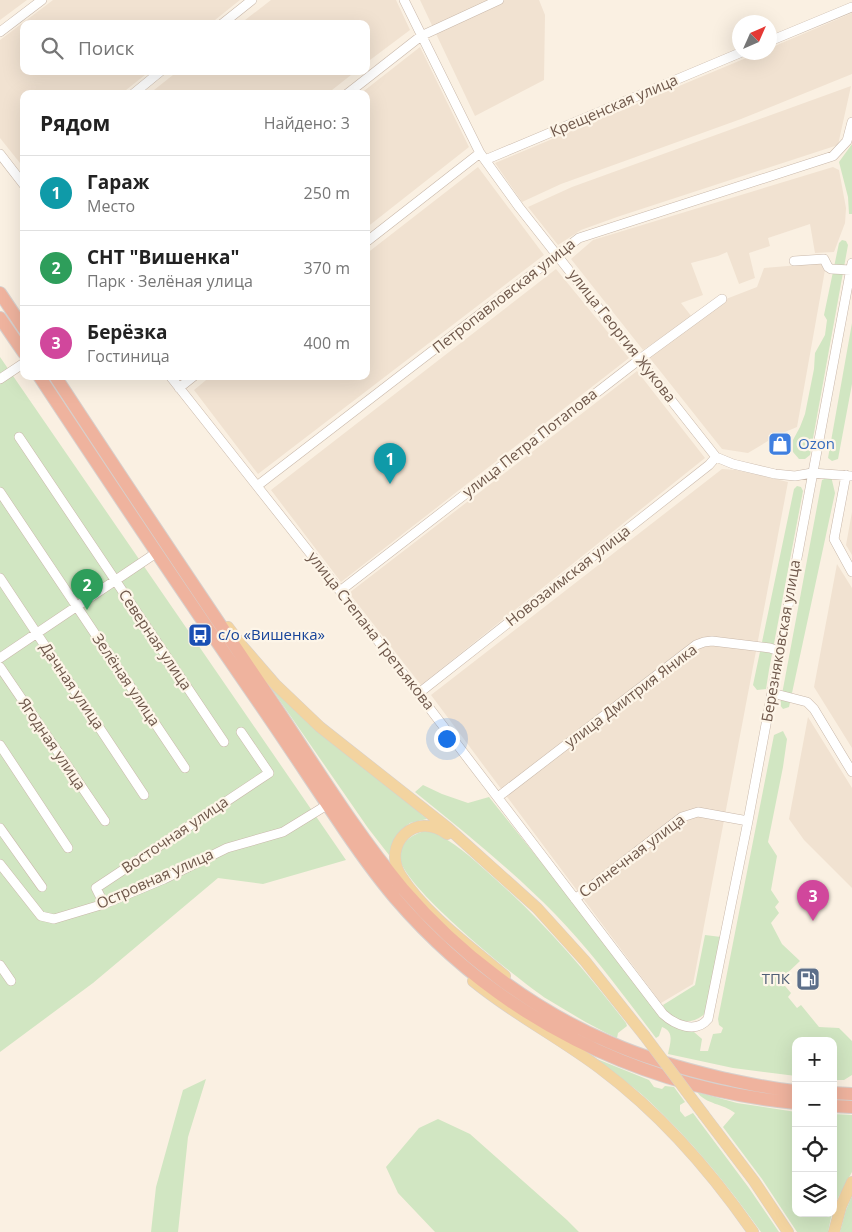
<!DOCTYPE html>
<html lang="ru">
<meta charset="utf-8">
<style>
body{margin:0;font-family:"Open Sans",sans-serif;background:#f6f6f6;color:#222}
.controls{position:absolute;right:15px;bottom:15px;display:grid;overflow:hidden;border-radius:10px;box-shadow:0 5px 20px #0002}
.controls button{width:45px;height:45px;display:grid;place-items:center;padding:0;border:0;border-bottom:1px solid #e0e0e0;background:#fff;color:#222;font:25px sans-serif}
.compass{position:absolute;left:732px;top:15px;width:45px;height:45px;border-radius:50%;background:#fff;box-shadow:0 5px 20px #0002;rotate:45deg}
.you{position:absolute;left:446px;top:738px;width:18px;height:18px;margin:-12px;border:4px solid #fff;border-radius:50%;background:#1a73e8;box-shadow:0 0 0 8px #1a73e833}
.badge{display:grid;place-items:center;width:32px;height:32px;border-radius:50%;background:#da6f51;color:#fff;font-size:16px;font-weight:700}
.pin{position:absolute;translate:-50% -41px;filter:drop-shadow(0 1px 2px #0008)}
.pin::after{content:'';position:absolute;top:26px;width:18px;height:15px;background:inherit;clip-path:polygon(0 0,100% 0,50% 100%)}
.list{margin:0;padding:0;list-style:none}
h2{display:flex;justify-content:space-between;align-items:center;height:65px;margin:0;padding:0 20px;font-size:21px}
h2 small{font-size:16px;font-weight:400;color:#767676}
.list li{display:grid;grid-template-columns:32px 1fr auto;gap:15px;align-items:center;box-sizing:border-box;height:75px;padding:0 20px;border-top:1px solid #e0e0e0}
.list b{display:block;font-size:19px;white-space:nowrap}
.list p{margin:0;font-size:16px;white-space:nowrap;color:#767676}
.list em{font-size:16px;font-style:normal;color:#767676}
.icon{flex:none;width:28px;height:28px;fill:none;stroke:currentColor;stroke-width:2;stroke-linecap:round;stroke-linejoin:round}
.map{position:relative;flex:none;width:852px;height:1232px;overflow:hidden}
.search{position:absolute;background:#fff;box-shadow:0 5px 20px #0002;left:20px;top:20px;width:350px;height:55px;display:flex;align-items:center;gap:12px;box-sizing:border-box;padding:0 18px;border-radius:10px;color:#767676;font-size:19px}
.panel{position:absolute;background:#fff;box-shadow:0 5px 20px #0002;left:20px;top:90px;width:350px;height:290px;border-radius:10px}
.map>svg:first-child{display:block}
</style>
<div class="map">
<svg width="852" height="1232" viewBox="0 0 852 1232">
<rect width="100%" height="100%" fill="#faf0e2"/>
<path fill="#f1e2d1" d="M 0,0 L 27,0 L 0,20 Z
M 53,0 L 240,0 L 210,24 L 24,24 L 24,71 L 150,71 L 121,94 L 24,94 L 24,168 L 0,138 L 0,40 Z
M 271,0 L 396,0 L 410,30 L 366,63 L 366,24 L 240,24 Z
M 420,0 L 539,0 L 545,15 L 544,80 L 475,116 Z
M 852,13 L 852,74 L 741,119 L 561,184 L 522,202 L 495,163 L 758,53 L 770,52 L 770,48 Z
M 420,47 L 469,147 L 366,228 L 366,94 L 360,94 Z
M 178,71 L 356,71 L 327,94 L 149,94 Z
M 851,86 L 838,145 L 617,217 L 581,230 L 558,245 L 528,207 L 572,187 Z
M 478,167 L 544,255 L 258,474 L 194,390 L 211,376 L 366,376 L 366,254 Z
M 833,167 L 839,170 L 846,208 L 845,223 L 834,252 L 815,253 L 810,224 L 768,238 L 770,246 L 749,253 L 755,278 L 739,284 L 727,252 L 718,256 L 691,263 L 703,295 L 681,303 L 692,317 L 643,350 L 571,259 L 593,240 Z
M 823,263 L 825,270 L 797,427 L 778,435 L 748,453 L 722,449 L 649,357 L 726,299 L 757,287 L 764,268 Z
M 556,269 L 629,358 L 341,582 L 271,490 Z
M 637,371 L 705,458 L 421,685 L 349,593 Z
M 722,469 L 736,470 L 788,482 L 693,984 L 661,1003 L 431,695 Z
M 852,512 L 852,555 L 846,545 Z
M 837,564 L 852,588 L 852,748 L 814,687 Z
M 808,717 L 852,788 L 852,888 L 804,840 L 789,819 Z"/>
<path fill="#d1e6c2" d="M 852,144 L 852,214 L 849,214 L 848,197 L 839,162 Z
M 842,240 L 846,241 L 848,245 L 810,455 L 805,459 L 799,459 L 793,452 L 793,440 L 800,427 L 805,414 L 814,369 L 815,353 L 825,335 L 827,320 L 824,315 L 839,243 Z
M 852,323 L 852,384 L 838,459 L 832,461 L 828,458 Z
M 0,357 L 346,860 L 263,884 L 218,878 L 93,983 L 0,1052 Z
M 831,476 L 835,493 L 789,707 L 783,709 L 780,705 L 822,480 Z
M 797,486 L 801,487 L 803,491 L 769,670 L 766,689 L 757,690 L 753,685 L 794,489 Z
M 267,682 L 427,819 L 410,823 L 401,830 L 389,855 L 368,828 Z
M 783,731 L 787,739 L 783,767 L 768,842 L 777,856 L 771,890 L 779,902 L 775,907 L 779,913 L 771,923 L 782,944 L 800,961 L 780,980 L 791,993 L 788,997 L 797,1008 L 801,1005 L 819,1027 L 839,1028 L 852,1041 L 852,1075 L 844,1080 L 833,1080 L 833,1041 L 796,1041 L 796,1076 L 733,1068 L 668,1054 C 670,1043 675,1032 662,1027 L 659,1036 L 656,1038 C 624,996 592,952 555,914 C 512,870 463,831 415,792 L 423,785 L 442,794 L 468,803 L 489,797 L 613,952 L 677,1027 L 694,1032 L 702,1039 L 700,1051 L 708,1051 L 713,1034 L 721,1033 L 723,1028 L 719,1025 L 718,1019 L 774,735 Z
M 428,830 C 453,840 473,859 493,877 C 543,921 585,970 626,1023 L 627,1026 L 618,1033 L 617,1038 C 593,1027 570,1013 547,999 C 522,983 397,883 400,856 C 402,839 414,834 428,830 Z
M 705,935 L 721,937 L 706,1012 C 694,1027 670,1023 663,1005 L 695,985 Z
M 597,1059 L 649,1080 L 654,1087 L 662,1089 L 665,1086 L 674,1087 L 685,1102 L 680,1105 L 680,1111 L 685,1117 L 693,1113 L 749,1188 L 779,1232 L 761,1232 C 727,1184 691,1140 648,1100 C 632,1085 613,1073 597,1059 Z
M 206,1079 L 188,1137 L 178,1232 L 151,1232 L 156,1187 L 183,1090 Z
M 697,1092 L 737,1103 L 796,1112 L 796,1213 L 832,1213 L 828,1232 L 797,1232 L 762,1179 L 723,1127 L 735,1113 C 724,1104 705,1104 697,1092 Z
M 833,1114 L 852,1115 L 852,1172 L 839,1196 L 833,1210 Z
M 438,1119 L 470,1134 L 567,1220 L 579,1232 L 435,1232 L 398,1193 L 386,1167 L 419,1128 Z
M 852,1196 L 852,1232 L 840,1232 L 846,1210 Z"/>
<g fill="none" stroke-linecap="round" stroke-linejoin="round">
<g stroke="#c9b8aa" stroke-width="10">
<path id="minor" d="M 404,0 L 480,153 L 519,207 L 716,457 L 733,464 L 775,474 L 795,476 L 812,473 L 852,476
M 222,24 L 252,0
M 0,32 L 42,0
M 770,41 L 852,7
M 133,94 L 161,71
M 347,94 L 421,36 L 499,0
M 0,154 L 24,185
M 485,160 L 742,52
M 366,242 L 480,153
M 794,261 L 824,259 L 828,267 L 831,269 L 851,270
M 170,376 L 340,591 L 663,1014 C 675,1025 696,1034 708,1019 L 748,821 L 852,263
M 0,379 L 24,363
M 179,388 L 194,376
M 19,437 L 224,742
M 846,475 L 834,539 L 852,572
M 257,486 L 579,238 L 833,156 L 847,141 L 852,122
M 0,492 L 185,768
M 0,578 L 144,795
M 340,591 L 640,359 L 722,299
M 0,658 L 156,553
M 0,667 L 105,821
M 419,693 L 709,465 L 716,457
M 772,693 L 807,702 L 814,709 L 852,772
M 0,745 L 68,848
M 498,797 L 696,645 L 704,642 L 712,641 L 770,648 L 779,651
M 0,828 L 42,887
M 0,864 L 41,916 L 54,919 L 104,904 L 164,879 L 227,848 L 283,832 L 327,805
M 575,899 L 682,817 L 698,812 L 748,821
M 104,904 L 96,888 L 269,773 L 241,732
M 0,965 L 11,981"/>
</g>
<g stroke="#d7d0cd" stroke-width="12">
<path id="major" d="M 228,627 L 243,647 L 275,684 L 320,727 L 448,828 L 537,908 L 585,961 L 644,1035
M 447,834 C 416,810 381,844 401,876 C 425,914 471,947 505,976
M 473,981 C 513,1014 560,1038 601,1069 C 661,1114 710,1170 753,1232
M 704,1115 L 754,1181 L 788,1232
M 834,1232 L 841,1206 L 852,1182"/>
</g>
<g stroke="#d7d0cd" stroke-width="14">
<path id="highway" d="M 0,293 L 24,329
M 0,318 L 24,353
M 39,376 C 111,485 183,593 257,700 C 284,739 310,779 337,819 C 355,846 374,873 395,898 C 498,1018 640,1088 796,1103
M 55,376 C 125,483 196,589 267,694 C 311,759 352,828 403,889 C 458,953 531,1009 609,1042 C 645,1058 683,1069 722,1078 C 746,1083 771,1089 796,1091
M 833,1093 L 852,1094
M 833,1106 L 852,1107"/>
</g>
<use href="#minor" stroke="#fff" stroke-width="9"/>
<use href="#major" stroke="#f3d4a0" stroke-width="11"/>
<use href="#highway" stroke="#efb39e" stroke-width="12"/>
<g stroke="#d7d0cd" stroke-width="12" stroke-linecap="butt">
<path id="major-bridge" d="M 644,1035 L 704,1115"/>
</g>
<use href="#major-bridge" stroke="#f3d4a0" stroke-width="11"/>
</g>
<defs>
<g id="shop-square" transform="scale(1.25)"><rect x="-9" y="-9" width="18" height="18" rx="4" fill="#3f7fe0" stroke="#fdf5e8"/><path d="M-5-2.5h2.3a2.7 3.5 0 0 1 5.4 0H5L5.5 6h-11ZM-1.5-2.5h3a1.5 2.3 0 0 0-3 0Z" fill="#fff"/></g>
<g id="bus-square" transform="scale(1.25)"><rect x="-9" y="-9" width="18" height="18" rx="4" fill="#1a4fb4" stroke="#fdf5e8"/><path d="M-5-6H5V4H4V6H2V4H-2V6H-4V4H-5ZM-3.5-4V0h7V-4ZM-3.5 1.2v1.5H-2V1.2ZM2 1.2v1.5H3.5V1.2Z" fill="#fff"/></g>
<g id="fuel-square" transform="scale(1.25)"><rect x="-9" y="-9" width="18" height="18" rx="4" fill="#5c6f8a" stroke="#fdf5e8"/><path d="M-5.5-6h7V0h2V4h1.3V-2.5L3-4.5l.8-.8L6-3V5H2.5V1h-1V6h-7ZM-4.2-4.7v3.2H.2V-4.7Z" fill="#fff"/></g>
</defs>
<g fill-rule="evenodd">
<use href="#shop-square" x="780" y="444"/>
<use href="#bus-square" x="200" y="635"/>
<use href="#fuel-square" x="808" y="979"/>
</g>
<g text-anchor="middle" stroke-width="4.5" stroke-linejoin="round" paint-order="stroke">
<g font-size="15" fill="#6f584b" stroke="#fdf5e8">
<text transform="translate(614 106) rotate(-23)" y="5">Крещенская улица</text>
<text transform="translate(504 296) rotate(-38)" y="5">Петропавловская улица</text>
<text transform="translate(622 336) rotate(52)" y="5">улица Георгия Жукова</text>
<text transform="translate(530 443) rotate(-38)" y="5">улица Петра Потапова</text>
<text transform="translate(568 576) rotate(-38)" y="5">Новозаимская улица</text>
<text transform="translate(371 631) rotate(52)" y="5">улица Степана Третьякова</text>
<text transform="translate(155 640) rotate(56)" y="5">Северная улица</text>
<text transform="translate(781 641) rotate(-80)" y="5">Березняковская улица</text>
<text transform="translate(126 680) rotate(56)" y="5">Зелёная улица</text>
<text transform="translate(72 686) rotate(56)" y="5">Дачная улица</text>
<text transform="translate(631 696) rotate(-37)" y="5">улица Дмитрия Яника</text>
<text transform="translate(52 744) rotate(56)" y="5">Ягодная улица</text>
<text transform="translate(175 835) rotate(-34)" y="5">Восточная улица</text>
<text transform="translate(632 856) rotate(-37)" y="5">Солнечная улица</text>
<text transform="translate(155 879) rotate(-24)" y="5">Островная улица</text>
</g>
<g font-size="15" fill="#366cbe" stroke="#fdf5e8" text-anchor="start">
<text x="798" y="449">Ozon</text>
</g>
<g font-size="15" fill="#164399" stroke="#fdf5e8" text-anchor="start">
<text x="218" y="640">с/о «Вишенка»</text>
</g>
<g font-size="15" fill="#4e5e75" stroke="#fdf5e8" text-anchor="end">
<text x="790" y="984">ТПК</text>
</g>
</g>
</svg>
<div class="controls">
<button>+</button>
<button>−</button>
<button><svg class="icon" aria-label="locate" viewBox="0 0 24 24"><circle cx="12" cy="12" r="6"/><path d="M12 2v4M12 18v4M2 12h4M18 12h4"/></svg></button>
<button><svg class="icon" aria-label="layers" viewBox="0 0 24 24"><path d="M12 4l9 5-9 5-9-5zM3 14l9 5 9-5"/></svg></button>
</div>
<svg class="compass" viewBox="-18 -18 36 36"><path d="M0-13l5 13h-10z" fill="#e53935"/><path d="M0 13l5-13h-10z" fill="#767676"/></svg>
<div class="you"></div>
<div class="pin badge" style="left:390px;top:484px;background:#0f9aa8">1</div>
<div class="pin badge" style="left:87px;top:610px;background:#2e9e5b">2</div>
<div class="pin badge" style="left:813px;top:921px;background:#d1479c">3</div>
<div class="search"><svg class="icon" aria-label="search" viewBox="0 0 24 24"><circle cx="10" cy="10" r="6"/><path d="M15 15l6 6"/></svg>Поиск</div>
<section class="panel">
<h2>Рядом<small>Найдено: 3</small></h2>
<ul class="list">
<li><span class="badge" style="background:#0f9aa8">1</span><div><b>Гараж</b><p>Место</p></div><em>250 m</em></li>
<li><span class="badge" style="background:#2e9e5b">2</span><div><b>СНТ &quot;Вишенка&quot;</b><p>Парк · Зелёная улица</p></div><em>370 m</em></li>
<li><span class="badge" style="background:#d1479c">3</span><div><b>Берёзка</b><p>Гостиница</p></div><em>400 m</em></li>
</ul>
</section>
</div>
